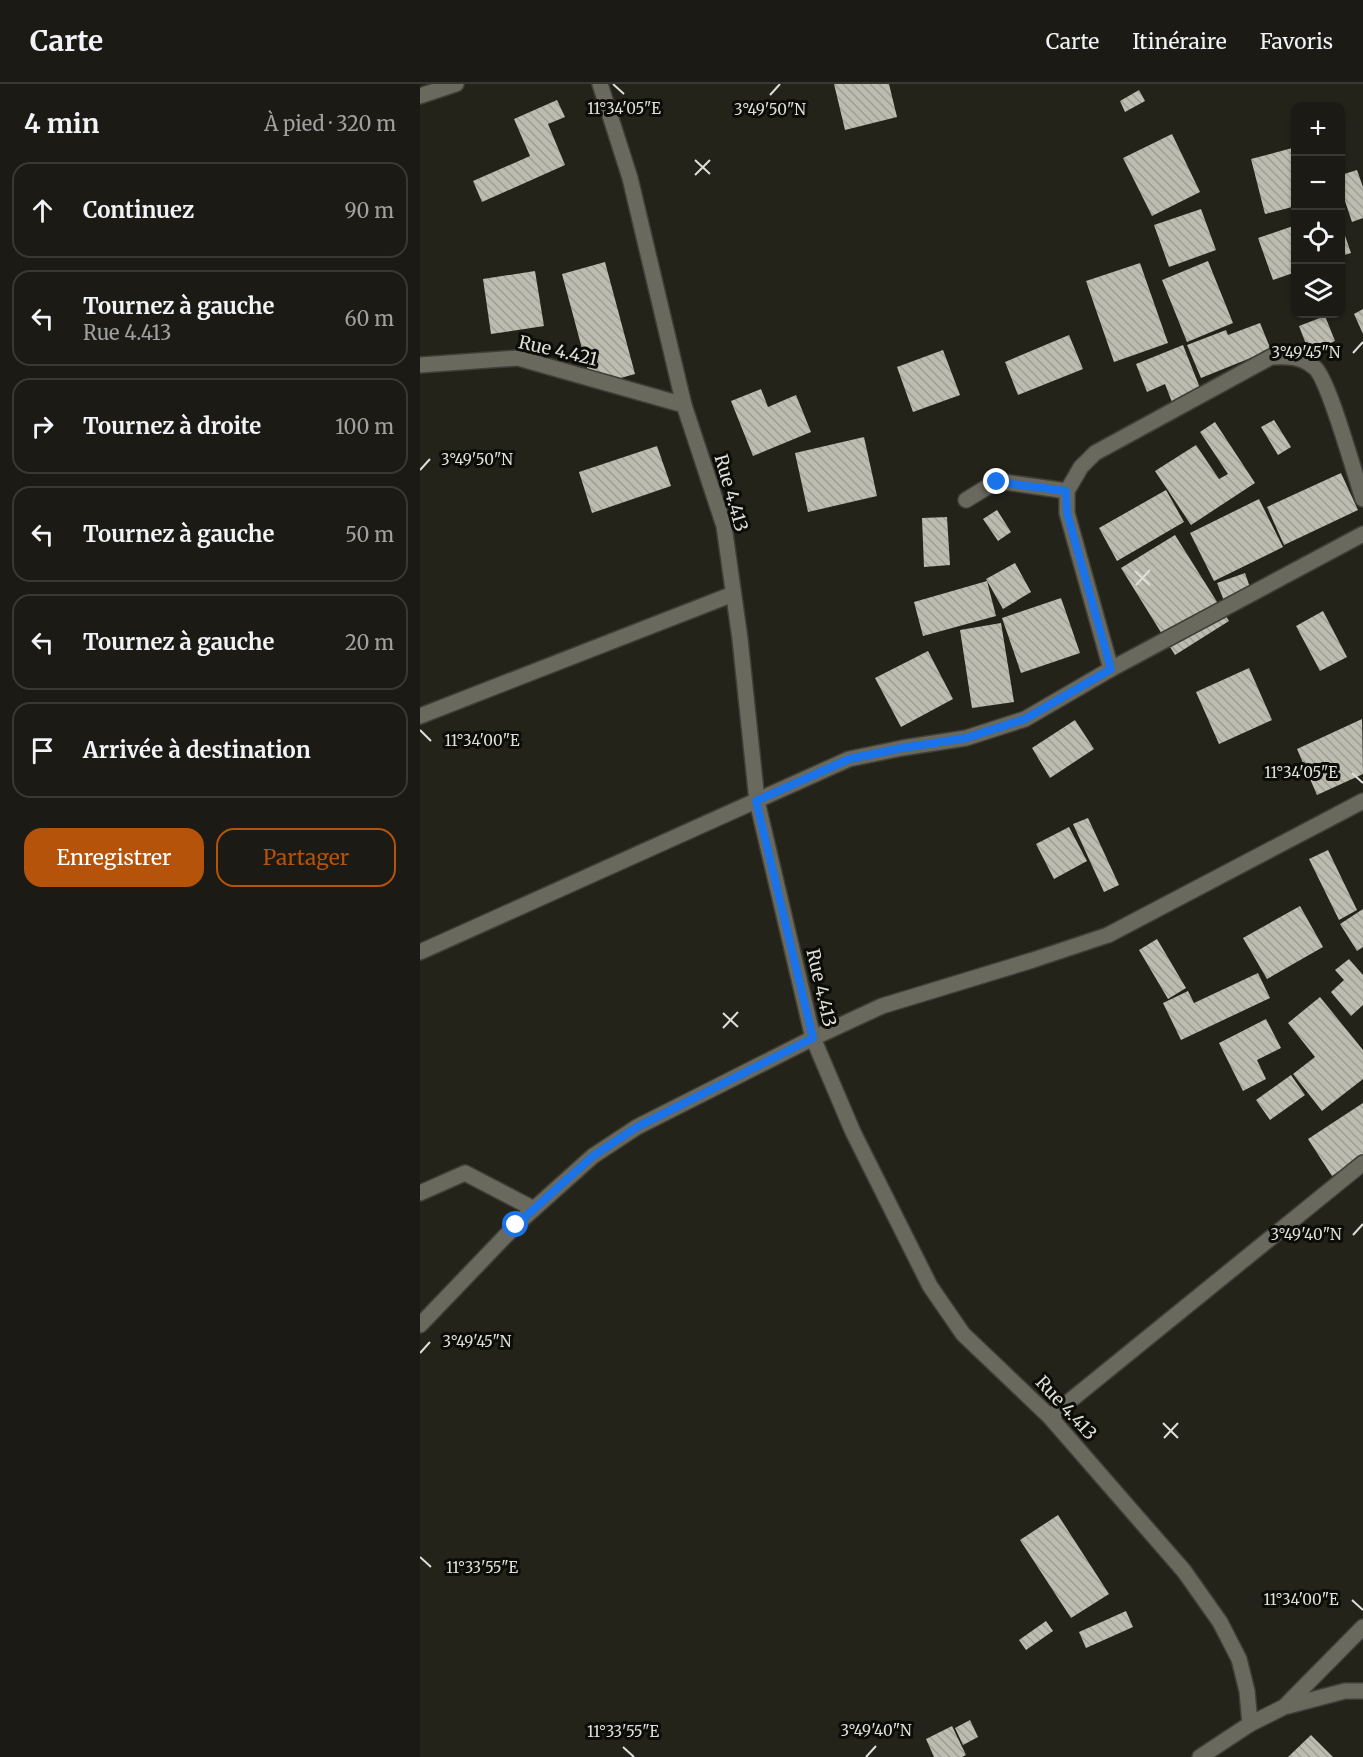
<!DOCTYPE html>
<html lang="fr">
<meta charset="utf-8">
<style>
body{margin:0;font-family:Merriweather,serif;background:#282722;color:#f1f3f6}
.controls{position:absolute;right:18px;top:18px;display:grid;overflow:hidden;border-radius:12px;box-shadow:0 2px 4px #0004}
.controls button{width:54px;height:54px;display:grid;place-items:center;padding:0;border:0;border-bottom:2px solid #393834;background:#1b1a14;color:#f1f3f6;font:30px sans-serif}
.stop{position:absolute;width:18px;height:18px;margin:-14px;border:4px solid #1a73e8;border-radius:50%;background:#fff}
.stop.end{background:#1a73e8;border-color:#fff;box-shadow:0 2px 6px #0008}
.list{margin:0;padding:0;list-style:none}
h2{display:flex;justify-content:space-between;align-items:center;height:78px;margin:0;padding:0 24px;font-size:26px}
h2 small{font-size:20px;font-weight:400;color:#a0a1a0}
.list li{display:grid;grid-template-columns:39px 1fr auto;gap:18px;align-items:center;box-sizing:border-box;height:96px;margin:0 12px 12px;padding:0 12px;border:2px solid #393834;border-radius:18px}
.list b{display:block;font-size:22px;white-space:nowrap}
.list p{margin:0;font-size:20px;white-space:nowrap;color:#a0a1a0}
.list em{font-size:20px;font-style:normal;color:#a0a1a0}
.actions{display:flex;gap:12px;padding:18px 24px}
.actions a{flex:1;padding:14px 0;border:2px solid #b45309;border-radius:18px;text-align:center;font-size:21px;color:#b45309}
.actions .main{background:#b45309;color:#fff}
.icon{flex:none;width:33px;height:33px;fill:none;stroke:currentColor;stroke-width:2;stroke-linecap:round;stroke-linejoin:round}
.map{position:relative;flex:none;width:943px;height:1673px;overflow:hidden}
header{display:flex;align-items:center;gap:36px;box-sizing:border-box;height:84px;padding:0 30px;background:#1b1a14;border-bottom:2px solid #393834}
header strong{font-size:28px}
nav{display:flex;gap:33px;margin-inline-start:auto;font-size:21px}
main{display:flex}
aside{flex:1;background:#1b1a14}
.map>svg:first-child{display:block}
</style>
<header>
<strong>Carte</strong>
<nav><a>Carte</a><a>Itinéraire</a><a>Favoris</a></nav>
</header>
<main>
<aside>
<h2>4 min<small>À pied · 320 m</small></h2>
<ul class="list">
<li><svg class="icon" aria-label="ahead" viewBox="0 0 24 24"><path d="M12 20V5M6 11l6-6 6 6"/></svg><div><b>Continuez</b></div><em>90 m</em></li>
<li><svg class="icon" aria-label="left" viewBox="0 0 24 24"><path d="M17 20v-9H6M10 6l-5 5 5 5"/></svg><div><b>Tournez à gauche</b><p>Rue 4.413</p></div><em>60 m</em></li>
<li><svg class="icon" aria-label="right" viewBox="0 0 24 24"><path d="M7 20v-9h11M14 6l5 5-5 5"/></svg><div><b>Tournez à droite</b></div><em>100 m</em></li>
<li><svg class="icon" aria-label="left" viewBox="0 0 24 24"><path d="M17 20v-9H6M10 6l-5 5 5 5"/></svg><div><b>Tournez à gauche</b></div><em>50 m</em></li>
<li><svg class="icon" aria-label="left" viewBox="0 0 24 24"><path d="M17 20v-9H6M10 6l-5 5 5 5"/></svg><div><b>Tournez à gauche</b></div><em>20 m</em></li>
<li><svg class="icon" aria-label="arrive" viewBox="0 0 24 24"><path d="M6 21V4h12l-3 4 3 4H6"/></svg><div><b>Arrivée à destination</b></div></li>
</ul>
<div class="actions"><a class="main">Enregistrer</a><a>Partager</a></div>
</aside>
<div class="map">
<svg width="943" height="1673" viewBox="0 0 943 1673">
<defs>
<pattern id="building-back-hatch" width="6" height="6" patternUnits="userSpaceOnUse" patternTransform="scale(1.5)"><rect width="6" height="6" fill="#bcbcb0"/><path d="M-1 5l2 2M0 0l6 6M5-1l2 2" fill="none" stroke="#9e9e94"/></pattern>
</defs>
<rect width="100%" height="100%" fill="#24231a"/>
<path fill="url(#building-back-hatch)" d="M 414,0 L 469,0 L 477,33 L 425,46 Z
M 719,6 L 725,17 L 705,28 L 700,17 Z
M 137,16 L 145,33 L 128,40 L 145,81 L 62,118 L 53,97 L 110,72 L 94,35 Z
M 752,50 L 780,108 L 732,132 L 703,74 Z
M 876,63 L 876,122 L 845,130 L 831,75 Z
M 937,86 L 943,103 L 943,134 L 932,138 L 921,105 L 921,91 Z
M 781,125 L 796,166 L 749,183 L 734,141 Z
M 921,140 L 931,169 L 921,172 Z
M 876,141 L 876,188 L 853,196 L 838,154 Z
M 788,177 L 813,239 L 767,258 L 742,196 Z
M 185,178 L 215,290 L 172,302 L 142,190 Z
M 720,179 L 748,259 L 694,278 L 666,197 Z
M 115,187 L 124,242 L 71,250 L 63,195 Z
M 943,225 L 943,250 L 934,230 Z
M 905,232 L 915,257 L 889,268 L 879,242 Z
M 840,239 L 855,276 L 837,283 L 833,273 L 781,294 L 767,261 L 806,246 L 808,251 Z
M 649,251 L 663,285 L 598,311 L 585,278 Z
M 763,261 L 784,314 L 755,326 L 745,300 L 727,308 L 716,280 Z
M 523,266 L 540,311 L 493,328 L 477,283 Z
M 341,305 L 348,323 L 376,311 L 391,348 L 333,372 L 311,317 Z
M 854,336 L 871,363 L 858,371 L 841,343 Z
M 795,338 L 835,399 L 771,441 L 735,387 L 776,361 L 799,395 L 808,390 L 780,348 Z
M 444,353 L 457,412 L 388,428 L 375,369 Z
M 237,362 L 251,402 L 172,429 L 159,388 Z
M 921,389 L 938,426 L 864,461 L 847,423 Z
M 746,406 L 764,438 L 697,477 L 679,444 Z
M 839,415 L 863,463 L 794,497 L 770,449 Z
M 577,426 L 591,448 L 578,457 L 563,435 Z
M 527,433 L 530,481 L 504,483 L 502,434 Z
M 755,451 L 809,537 L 755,571 L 701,484 Z
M 595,479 L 611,508 L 583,525 L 566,495 Z
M 825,489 L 833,512 L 806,522 L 797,499 Z
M 567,497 L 576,532 L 503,552 L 494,518 Z
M 641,514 L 660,569 L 601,589 L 582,534 Z
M 903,527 L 927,573 L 900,587 L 876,542 Z
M 581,539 L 594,618 L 552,624 L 540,546 Z
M 508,567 L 533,615 L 481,643 L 455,594 Z
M 829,584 L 852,636 L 799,660 L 776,608 Z
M 942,635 L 943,690 L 897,711 L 877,665 Z
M 655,636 L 674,665 L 630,694 L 612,664 Z
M 668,734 L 699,801 L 684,808 L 653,740 Z
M 649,743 L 667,777 L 634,795 L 616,760 Z
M 908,766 L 937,826 L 919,836 L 889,775 Z
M 880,822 L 903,863 L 847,895 L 823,854 Z
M 943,825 L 943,863 L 937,867 L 920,840 Z
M 737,855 L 766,904 L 748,915 L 719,866 Z
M 929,875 L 943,891 L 943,921 L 931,932 L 911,908 L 924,896 L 915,886 Z
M 838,889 L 850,914 L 761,956 L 743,919 L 768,907 L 774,919 Z
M 900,913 L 943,966 L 943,995 L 902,1027 L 873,990 L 895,973 L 868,939 Z
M 846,935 L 861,964 L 837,976 L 846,995 L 823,1007 L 799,959 Z
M 871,991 L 885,1011 L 850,1036 L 836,1016 Z
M 943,1019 L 943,1071 L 912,1092 L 888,1055 Z
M 638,1431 L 689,1510 L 651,1534 L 600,1456 Z
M 706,1527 L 713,1543 L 666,1564 L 659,1548 Z
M 626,1537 L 633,1547 L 606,1566 L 599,1556 Z
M 550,1636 L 558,1653 L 543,1661 L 535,1644 Z
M 532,1642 L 546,1671 L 542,1673 L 514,1673 L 506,1655 Z
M 891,1651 L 913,1673 L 868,1673 Z"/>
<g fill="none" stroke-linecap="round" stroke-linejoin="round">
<g stroke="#3f3f38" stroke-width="18">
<path id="minor" d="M 0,12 L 36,0
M 0,281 L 98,274 L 264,321
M 546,416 L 577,397 L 647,407
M 691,585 L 647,429 L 647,407 L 661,383 L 675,369 L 851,273 C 867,272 882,272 895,284 C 909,296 935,392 943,415
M 0,632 L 313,510
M 0,868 L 429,675 L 482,664 L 546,654 L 605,635 L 691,585 L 943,450
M 0,1109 L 45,1089 L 114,1125
M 0,1241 L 96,1141 L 173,1072 L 217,1043 L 393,954 L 462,922 L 613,876 L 688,851 L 943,717
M 630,1333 L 943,1079
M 864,1623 L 943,1543
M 830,1640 L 864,1623 L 925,1607 L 943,1607"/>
</g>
<g stroke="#3f3f38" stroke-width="18">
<path id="tertiary" d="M 180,0 L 210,94 L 264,321 L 304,442 L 320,555 L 337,717 L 393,954 L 433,1048 L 510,1202 L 543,1250 L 630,1333 L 764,1487 L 800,1538 L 819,1575 L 827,1607 L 830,1640 L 780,1673"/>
</g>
<use href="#minor" stroke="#69695e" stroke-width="15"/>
<use href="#tertiary" stroke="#69695e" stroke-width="15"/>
</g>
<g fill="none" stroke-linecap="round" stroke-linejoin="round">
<path stroke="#1a73e8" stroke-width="8" d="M 96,1141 L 173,1072 L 217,1043 L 393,954 L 336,717 L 429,675 L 482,664 L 546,654 L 605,635 L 691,585 L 647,429 L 646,407 L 577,398"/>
</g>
<path fill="none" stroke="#dfdfd9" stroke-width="2" d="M 193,0 L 204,10M 350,11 L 360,0M 275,76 L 290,90M 275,91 L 290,76M 933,269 L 943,258M 0,386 L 10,375M 715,487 L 730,501M 716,501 L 730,486M 0,646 L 11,657M 932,689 L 943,699M 303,929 L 318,943M 303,944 L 318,928M 933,1151 L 943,1140M 0,1269 L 10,1258M 743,1339 L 758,1354M 744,1354 L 758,1339M 0,1473 L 11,1483M 932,1516 L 943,1526M 203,1663 L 214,1673M 446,1673 L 456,1662"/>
<g text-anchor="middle" stroke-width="6" stroke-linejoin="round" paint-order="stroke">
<g font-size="18" fill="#dfdfd9" stroke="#0c0c08">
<text transform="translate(138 267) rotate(13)" y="6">Rue 4.421</text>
<text transform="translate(311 409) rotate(74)" y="6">Rue 4.413</text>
<text transform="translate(401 904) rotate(77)" y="6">Rue 4.413</text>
<text transform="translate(646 1324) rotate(47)" y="6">Rue 4.413</text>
</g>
</g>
<g font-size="15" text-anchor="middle" fill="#dfdfd9" stroke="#0c0c08" stroke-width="6" stroke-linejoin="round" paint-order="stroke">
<text x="204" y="30">11°34'05"E</text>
<text x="350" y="31">3°49'50"N</text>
<text x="886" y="274">3°49'45"N</text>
<text x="57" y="381">3°49'50"N</text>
<text x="62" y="662">11°34'00"E</text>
<text x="881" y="694">11°34'05"E</text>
<text x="886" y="1156">3°49'40"N</text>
<text x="57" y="1263">3°49'45"N</text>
<text x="62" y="1489">11°33'55"E</text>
<text x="881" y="1521">11°34'00"E</text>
<text x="456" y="1652">3°49'40"N</text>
<text x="203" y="1653">11°33'55"E</text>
</g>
</svg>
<div class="controls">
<button>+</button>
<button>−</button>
<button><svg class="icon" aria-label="locate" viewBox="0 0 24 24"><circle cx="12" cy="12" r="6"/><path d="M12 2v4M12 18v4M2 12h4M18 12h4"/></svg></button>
<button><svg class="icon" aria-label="layers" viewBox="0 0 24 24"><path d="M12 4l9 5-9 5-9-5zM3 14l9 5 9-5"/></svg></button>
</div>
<div class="stop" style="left:96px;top:1141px"></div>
<div class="stop end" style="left:577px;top:398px"></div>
</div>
</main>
